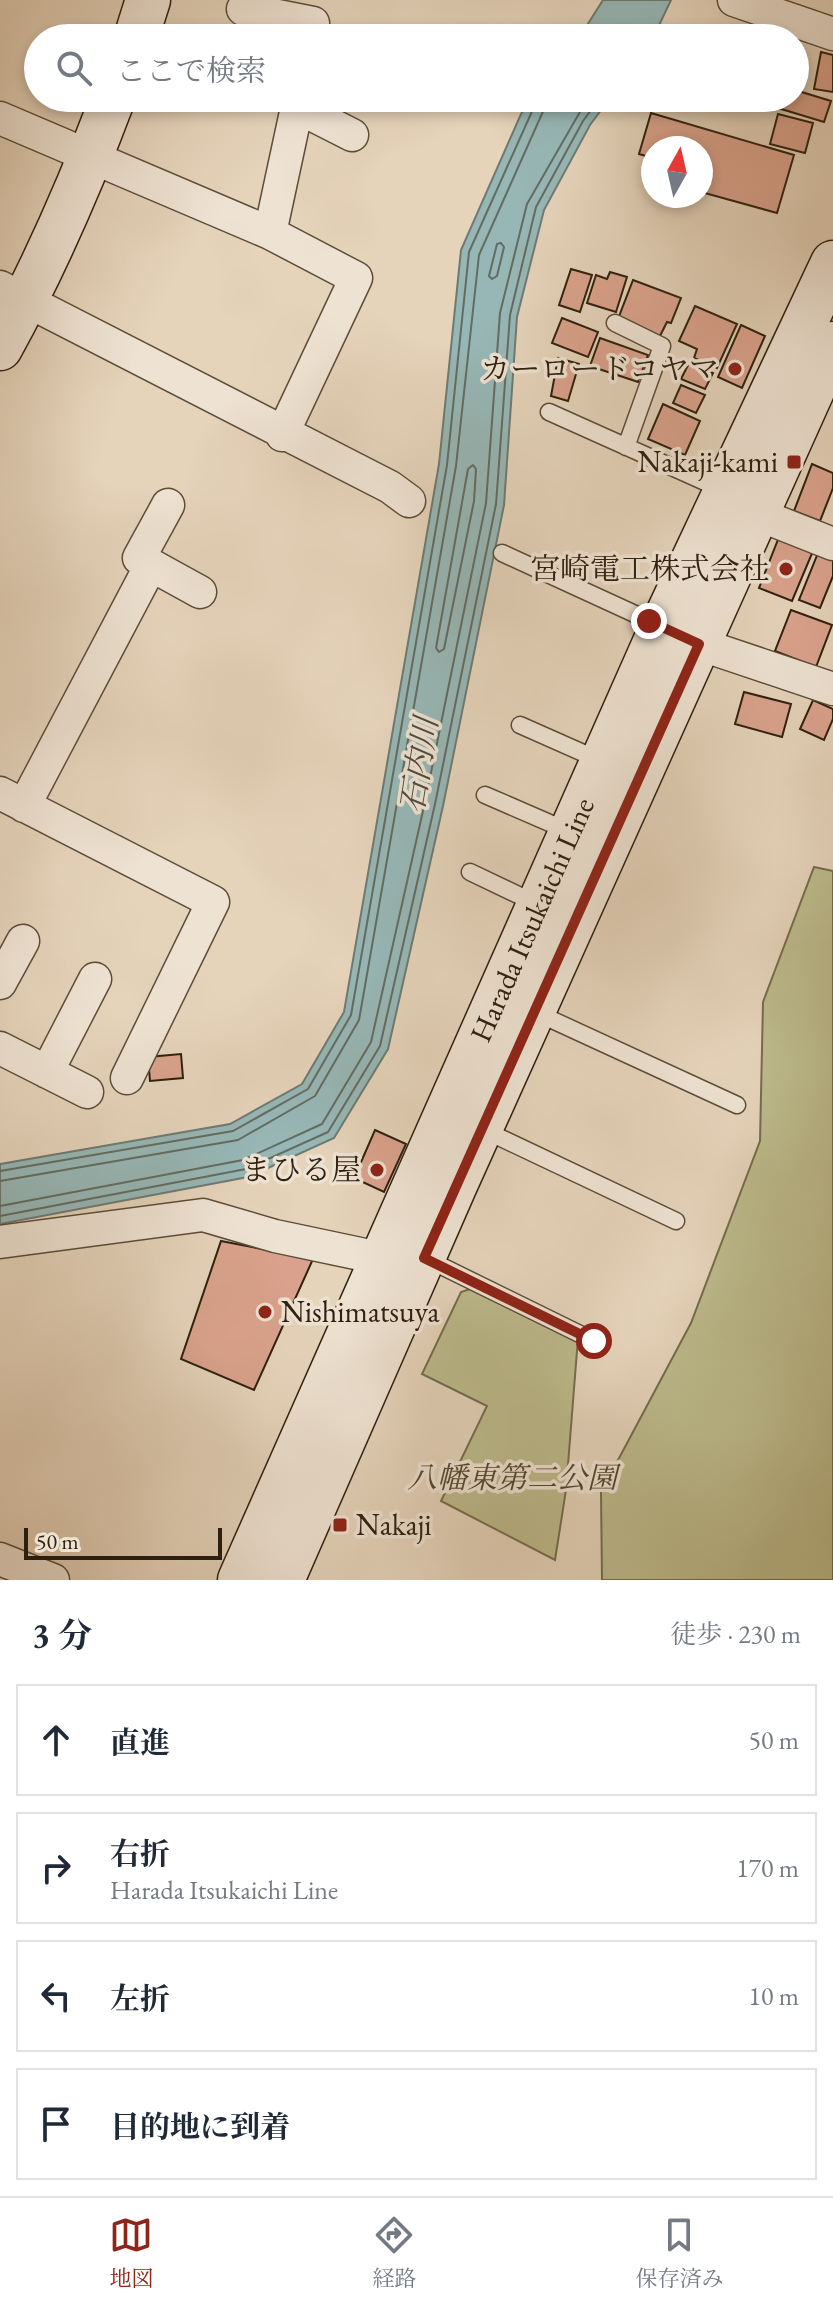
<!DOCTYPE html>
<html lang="ja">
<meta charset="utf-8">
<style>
body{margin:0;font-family:"EB Garamond","Noto Serif JP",serif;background:#f6f6f7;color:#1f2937}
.compass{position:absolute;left:641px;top:136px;width:72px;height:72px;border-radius:50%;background:#fff;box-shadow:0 4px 12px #0003;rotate:8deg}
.scale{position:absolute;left:24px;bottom:20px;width:198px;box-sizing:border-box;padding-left:8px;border:4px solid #2e200e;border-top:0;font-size:22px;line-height:28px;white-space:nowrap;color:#2e200e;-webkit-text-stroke:6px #eee2d2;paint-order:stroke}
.stop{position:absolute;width:24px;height:24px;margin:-18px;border:6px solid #8f2418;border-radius:50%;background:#fff}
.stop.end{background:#8f2418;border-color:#fff;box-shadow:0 2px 8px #0008}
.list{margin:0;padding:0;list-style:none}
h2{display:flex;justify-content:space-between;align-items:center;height:104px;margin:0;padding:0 32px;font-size:34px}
h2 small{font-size:26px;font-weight:400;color:#747a83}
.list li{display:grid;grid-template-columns:52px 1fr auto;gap:24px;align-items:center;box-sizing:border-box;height:112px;margin:0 16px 16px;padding:0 16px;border:2px solid #e0e1e3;border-radius:0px}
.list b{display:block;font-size:30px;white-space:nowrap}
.list p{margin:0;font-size:26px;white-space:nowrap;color:#747a83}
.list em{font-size:26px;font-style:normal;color:#747a83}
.icon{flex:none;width:44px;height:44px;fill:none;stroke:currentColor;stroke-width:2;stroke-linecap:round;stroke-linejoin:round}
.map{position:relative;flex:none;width:833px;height:1580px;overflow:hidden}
.search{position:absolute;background:#fff;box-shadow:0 4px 12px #0003;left:24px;right:24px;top:24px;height:88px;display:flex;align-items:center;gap:20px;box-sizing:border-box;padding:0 28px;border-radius:44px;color:#747a83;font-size:30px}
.sheet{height:616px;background:#fff}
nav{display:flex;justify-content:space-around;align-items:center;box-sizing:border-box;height:112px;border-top:2px solid #e0e1e3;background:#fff;font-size:22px;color:#747a83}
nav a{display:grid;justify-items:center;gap:4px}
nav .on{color:#8f2418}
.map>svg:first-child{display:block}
</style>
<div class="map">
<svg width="833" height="1580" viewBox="0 0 833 1580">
<rect width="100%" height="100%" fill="#e5d3ba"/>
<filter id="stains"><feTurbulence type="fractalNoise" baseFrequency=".0025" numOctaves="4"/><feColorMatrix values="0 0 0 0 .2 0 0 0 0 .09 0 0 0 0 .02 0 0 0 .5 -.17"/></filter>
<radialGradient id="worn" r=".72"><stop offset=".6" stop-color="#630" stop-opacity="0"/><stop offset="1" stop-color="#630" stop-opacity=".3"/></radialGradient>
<path fill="#bcba8b" stroke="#756d4c" stroke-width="2" d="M 814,867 L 833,871 L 833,1580 L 602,1580 L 601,1492 L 691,1323 L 760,1141 L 763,1002 Z
M 473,1288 L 578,1338 L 566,1490 L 555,1560 L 441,1501 L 487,1406 L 422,1374 L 461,1292 Z"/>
<path fill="#97b7b6" stroke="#6d7b73" stroke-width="2" d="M 603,0 L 671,0 L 653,38 L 579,38 Z
M 533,98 L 610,98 L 590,125 L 544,210 L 517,317 L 504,505 L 443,806 L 388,1049 L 334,1138 L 248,1177 L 0,1224 L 0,1164 L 230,1124 L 302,1084 L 344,1012 L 439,464 L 461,250 L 521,114 Z"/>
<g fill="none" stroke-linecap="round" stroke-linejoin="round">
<path stroke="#626c62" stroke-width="2" d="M 501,243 L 504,247 L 497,276 L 492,279 L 489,276 L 497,244 Z
M 473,465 L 476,469 L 474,501 L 444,649 L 439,652 L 436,648 L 468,469 Z
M 0,1171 L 233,1131 L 308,1089 L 351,1015 L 447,465 L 469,252 L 538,98
M 0,1181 L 238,1140 L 315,1096 L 359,1020 L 456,466 L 479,255 L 549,98
M 0,1206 L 243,1160 L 322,1124 L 371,1042 L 425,802 L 486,503 L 500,313 L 527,204 L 588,98
M 0,1216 L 246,1169 L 328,1132 L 380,1046 L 435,804 L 496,504 L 510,315 L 536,207 L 583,121 L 600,98"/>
</g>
<path fill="#daa28c" stroke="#2e200e" stroke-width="2" d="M 821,52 L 833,55 L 833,92 L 814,89 Z
M 795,90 L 831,101 L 824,122 L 778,108 L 782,98 L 795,98 Z
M 651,113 L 794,155 L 777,213 L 701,192 L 701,148 L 653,148 L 653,158 L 639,154 Z
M 778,114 L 813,123 L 805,153 L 770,144 Z
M 571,269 L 592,275 L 580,312 L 559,305 Z
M 610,272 L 627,277 L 616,312 L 587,303 L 596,275 L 607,279 Z
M 633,280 L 681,298 L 671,323 L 667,322 L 660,336 L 618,319 Z
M 695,306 L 737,324 L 717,368 L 694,358 L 697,349 L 679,341 Z
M 562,318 L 598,332 L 588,357 L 552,343 Z
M 741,325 L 765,336 L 742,388 L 718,377 Z
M 600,338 L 648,355 L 638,382 L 590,366 Z
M 558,358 L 579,364 L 568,401 L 551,396 Z
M 689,363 L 713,373 L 705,389 L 681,379 Z
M 681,385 L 705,395 L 696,413 L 673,403 Z
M 663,404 L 700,421 L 685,455 L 648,439 Z
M 812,464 L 833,473 L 833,488 L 820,521 L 794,511 Z
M 779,537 L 813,551 L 792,601 L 759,588 Z
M 818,553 L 833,559 L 833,576 L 820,608 L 799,600 Z
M 791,610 L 832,625 L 816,667 L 775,651 Z
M 744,692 L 791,704 L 782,737 L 735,724 Z
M 813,700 L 833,709 L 833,719 L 824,740 L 800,729 Z
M 181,1054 L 183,1078 L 150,1081 L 148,1057 Z
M 375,1130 L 406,1144 L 384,1192 L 354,1178 Z
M 221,1241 L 313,1259 L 254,1390 L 181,1359 Z"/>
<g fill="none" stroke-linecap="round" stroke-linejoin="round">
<g stroke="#5c4d39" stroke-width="19">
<path id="lane" d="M 615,323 L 662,346 L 626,447
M 549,412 L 723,490
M 502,553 L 661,626
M 520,725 L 599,760
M 485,795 L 568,831
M 470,872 L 537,904
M 535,1012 L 737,1105
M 482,1129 L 676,1221
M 425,1258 L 594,1341"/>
</g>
<g stroke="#5c4d39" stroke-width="35">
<path id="street" d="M 734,0 L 833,34
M 243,9 L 313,23
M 297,107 L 352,135
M 0,118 L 270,233 L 356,278 L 282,435
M 270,233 L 299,98
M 0,287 L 390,487 L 409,501
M 757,514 L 833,544
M 151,565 L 200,592
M 699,644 L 833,689
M 0,793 L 213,902 L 127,1078
M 24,806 L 151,565 L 139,558 L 168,505
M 0,983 L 23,941
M 0,1048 L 87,1092
M 47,1072 L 95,979
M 0,1242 L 203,1215 L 275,1236 L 384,1259
M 0,1559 L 53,1580"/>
</g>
<g stroke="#2e200e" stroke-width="47">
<g id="secondary">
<path d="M 136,38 L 148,0"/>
<path d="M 0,348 C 44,268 81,183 113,98"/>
<path id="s1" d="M 240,1580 L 662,627 L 833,263"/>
<path d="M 282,1580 L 454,1187 L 833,344"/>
</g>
</g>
<use href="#lane" stroke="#eee2d2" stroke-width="16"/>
<use href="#street" stroke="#eee2d2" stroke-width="32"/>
<use href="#secondary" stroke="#eee2d2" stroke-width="44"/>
</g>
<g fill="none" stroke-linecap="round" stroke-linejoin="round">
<path stroke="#8f2418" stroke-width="10" d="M 594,1341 L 424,1258 L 699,644 L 649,621"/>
</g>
<g fill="#8f2418" stroke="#eee2d2" stroke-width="3">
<circle cx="735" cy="369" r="8"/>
<rect x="786" y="454" width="16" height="16" rx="4"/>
<circle cx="786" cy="569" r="8"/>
<circle cx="377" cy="1170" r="8"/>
<circle cx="265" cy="1312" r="8"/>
<rect x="332" y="1517" width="16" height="16" rx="4"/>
</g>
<g text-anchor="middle" stroke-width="7" stroke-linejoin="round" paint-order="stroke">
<g font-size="30" fill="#2e200e" stroke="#eee2d2" text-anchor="end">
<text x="719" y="379">カーロードコヤマ</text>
<text x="778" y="472">Nakaji-kami</text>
<text x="770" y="579">宮崎電工株式会社</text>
<text x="361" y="1180">まひる屋</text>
<text x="281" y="1322" text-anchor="start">Nishimatsuya</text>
<text x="356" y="1535" text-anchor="start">Nakaji</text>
</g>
<g font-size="30" fill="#2e200e" stroke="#eee2d2">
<text dy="10" stroke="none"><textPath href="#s1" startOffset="722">Harada Itsukaichi Line</textPath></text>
</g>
<g font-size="30" font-style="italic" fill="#52462d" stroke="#eee2d2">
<text x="512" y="1488">八幡東第二公園</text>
</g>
<g font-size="32" font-style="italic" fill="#4e4d40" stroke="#eee2d2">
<text transform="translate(419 765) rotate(-81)" y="11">石内川</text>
</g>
</g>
<rect width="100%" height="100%" filter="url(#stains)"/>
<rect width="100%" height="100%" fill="url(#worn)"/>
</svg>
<svg class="compass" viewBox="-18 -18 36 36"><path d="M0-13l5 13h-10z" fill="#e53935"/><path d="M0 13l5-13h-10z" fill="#747a83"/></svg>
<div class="scale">50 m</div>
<div class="stop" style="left:594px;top:1341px"></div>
<div class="stop end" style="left:649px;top:621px"></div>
<div class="search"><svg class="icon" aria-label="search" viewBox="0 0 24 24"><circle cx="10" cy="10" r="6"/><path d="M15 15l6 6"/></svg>ここで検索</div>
</div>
<section class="sheet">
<h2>3 分<small>徒歩 · 230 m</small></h2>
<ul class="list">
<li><svg class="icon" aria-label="ahead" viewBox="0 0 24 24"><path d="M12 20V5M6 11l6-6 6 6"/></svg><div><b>直進</b></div><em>50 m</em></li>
<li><svg class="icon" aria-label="right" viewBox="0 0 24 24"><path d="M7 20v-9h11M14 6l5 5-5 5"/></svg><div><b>右折</b><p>Harada Itsukaichi Line</p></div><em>170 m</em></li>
<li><svg class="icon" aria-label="left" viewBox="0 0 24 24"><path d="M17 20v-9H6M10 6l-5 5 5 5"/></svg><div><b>左折</b></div><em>10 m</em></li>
<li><svg class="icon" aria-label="arrive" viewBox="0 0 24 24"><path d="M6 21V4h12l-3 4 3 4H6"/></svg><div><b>目的地に到着</b></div></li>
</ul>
</section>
<nav>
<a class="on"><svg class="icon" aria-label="map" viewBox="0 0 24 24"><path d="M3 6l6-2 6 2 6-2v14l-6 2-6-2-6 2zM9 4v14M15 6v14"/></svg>地図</a>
<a><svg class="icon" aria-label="directions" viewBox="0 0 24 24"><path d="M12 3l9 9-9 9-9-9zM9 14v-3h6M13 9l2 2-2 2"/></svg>経路</a>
<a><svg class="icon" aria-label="saved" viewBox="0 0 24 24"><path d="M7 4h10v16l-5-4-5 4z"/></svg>保存済み</a>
</nav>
